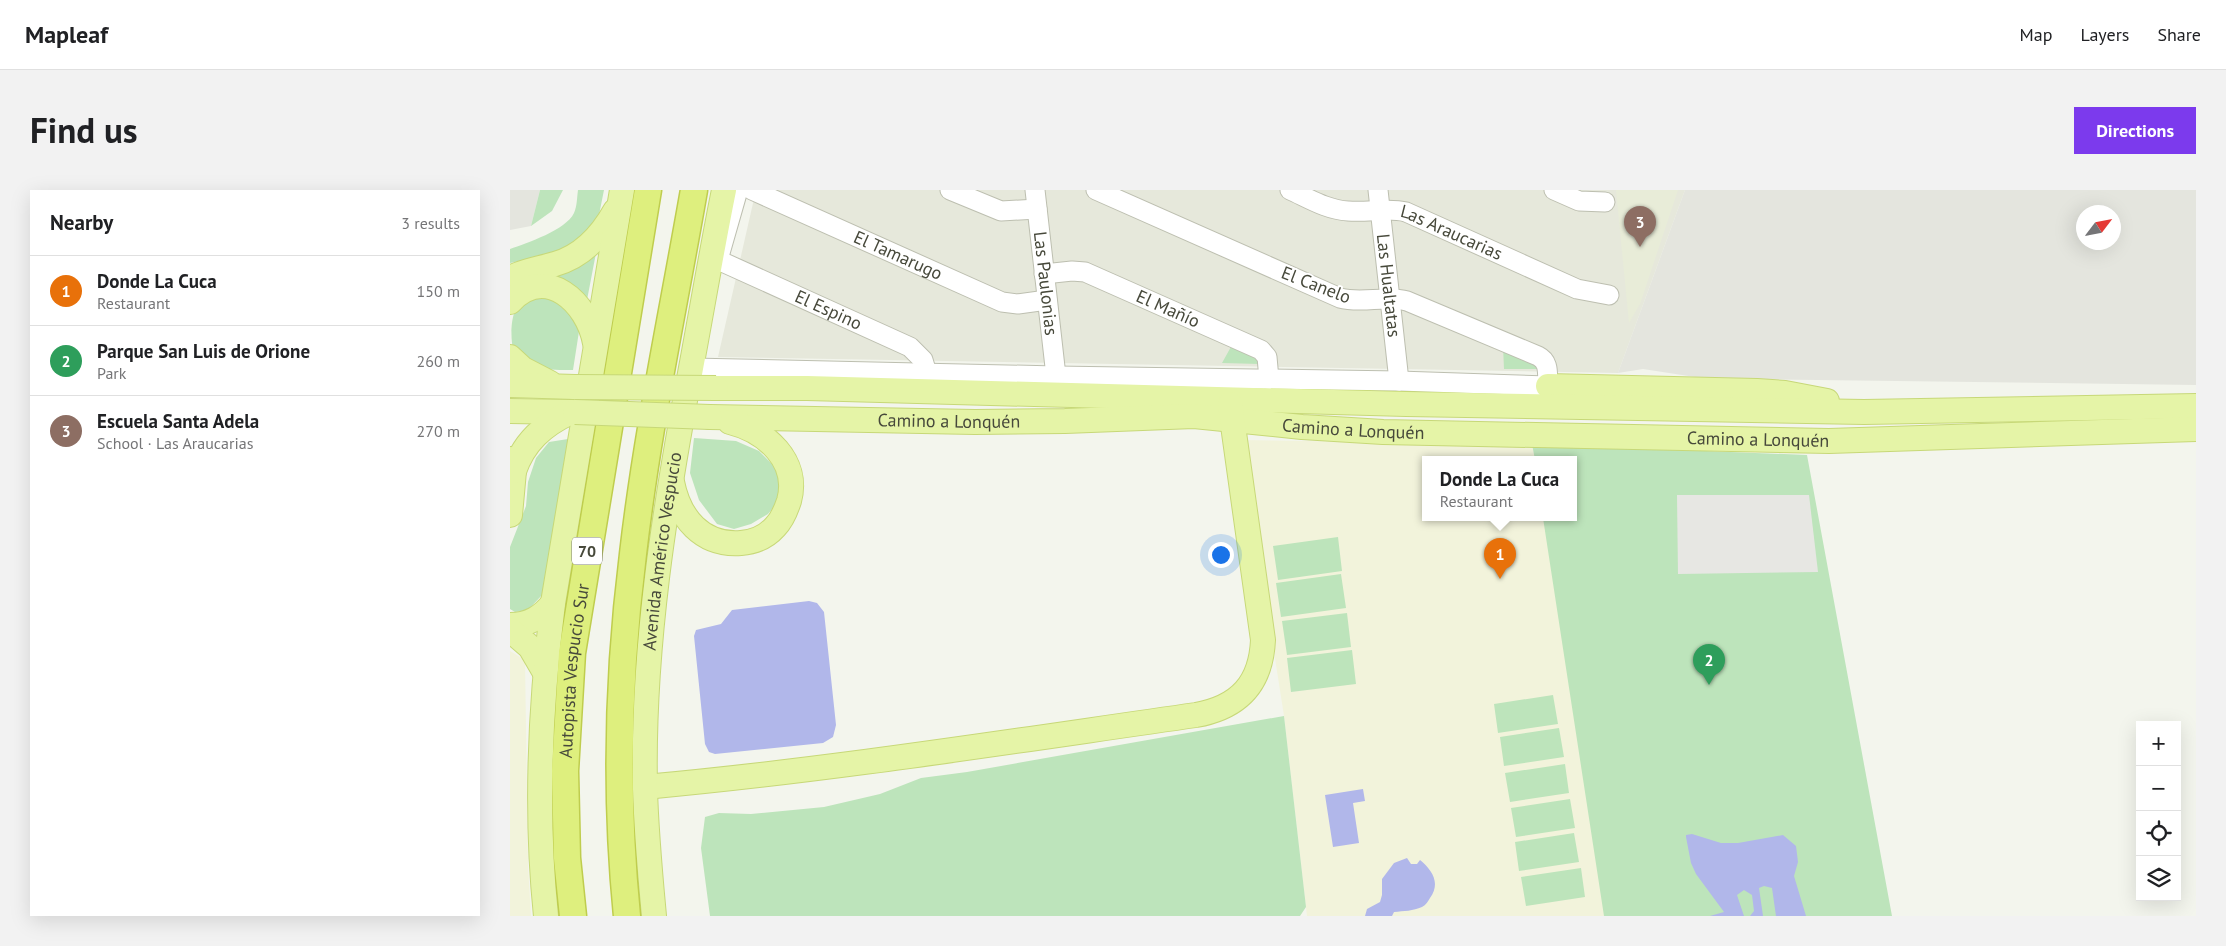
<!DOCTYPE html>
<meta charset="utf-8">
<style>
body{margin:0;font-family:"PT Sans",sans-serif;background:#f2f2f2;color:#202124}
.controls{position:absolute;right:15px;bottom:15px;display:grid;overflow:hidden;border-radius:0px;box-shadow:0 5px 20px #0002}
.controls button{width:45px;height:45px;display:grid;place-items:center;padding:0;border:0;border-bottom:1px solid #e0e0e0;background:#fff;color:#202124;font:25px sans-serif}
.compass{position:absolute;left:1566px;top:15px;width:45px;height:45px;border-radius:50%;background:#fff;box-shadow:0 5px 20px #0002;rotate:58deg}
.you{position:absolute;left:710px;top:364px;width:18px;height:18px;margin:-12px;border:4px solid #fff;border-radius:50%;background:#1a73e8;box-shadow:0 0 0 8px #1a73e833}
.badge{display:grid;place-items:center;width:32px;height:32px;border-radius:50%;background:#7c3aed;color:#fff;font-size:16px;font-weight:700}
.pin{position:absolute;translate:-50% -41px;filter:drop-shadow(0 1px 2px #0008)}
.pin::after{content:'';position:absolute;top:26px;width:18px;height:15px;background:inherit;clip-path:polygon(0 0,100% 0,50% 100%)}
.popup{position:absolute;left:912px;top:266px;width:155px;height:65px;box-sizing:border-box;display:grid;place-content:center;border-radius:0px;background:#fff;filter:drop-shadow(0 1px 4px #0005);font-size:16px;white-space:nowrap;color:#757577}
.popup b{font-size:19px;color:#202124}
.popup::after{content:'';position:absolute;left:50%;top:100%;margin-left:-10px;border:10px solid transparent;border-top-color:#fff}
.list{margin:0;padding:0;list-style:none}
h2{display:flex;justify-content:space-between;align-items:center;height:65px;margin:0;padding:0 20px;font-size:21px}
h2 small{font-size:16px;font-weight:400;color:#757577}
.list li{display:grid;grid-template-columns:32px 1fr auto;gap:15px;align-items:center;box-sizing:border-box;height:70px;padding:0 20px;border-top:1px solid #e0e0e0}
.list b{display:block;font-size:19px;white-space:nowrap}
.list p{margin:0;font-size:16px;white-space:nowrap;color:#757577}
.list em{font-size:16px;font-style:normal;color:#757577}
.icon{flex:none;width:28px;height:28px;fill:none;stroke:currentColor;stroke-width:2;stroke-linecap:round;stroke-linejoin:round}
.map{position:relative;flex:none;width:1686px;height:726px;overflow:hidden;border-radius:0px}
header{display:flex;align-items:center;gap:30px;box-sizing:border-box;height:70px;padding:0 25px;background:#fff;border-bottom:1px solid #e0e0e0}
header strong{font-size:24px}
nav{display:flex;gap:28px;margin-inline-start:auto;font-size:18px}
.intro{display:flex;align-items:center;justify-content:space-between;box-sizing:border-box;height:120px;padding:0 30px}
h1{margin:0;font-size:35px}
.button{padding:12px 22px;border-radius:0px;background:#7c3aed;color:#fff;font-size:18px;font-weight:700}
main{display:flex;gap:30px;padding:0 30px}
aside{flex:1;background:#fff;border-radius:0px;box-shadow:0 5px 20px #0002}
.map>svg:first-child{display:block}
</style>
<header>
<strong>Mapleaf</strong>
<nav><a>Map</a><a>Layers</a><a>Share</a></nav>
</header>
<div class="intro"><h1>Find us</h1><a class="button">Directions</a></div>
<main>
<aside>
<h2>Nearby<small>3 results</small></h2>
<ul class="list">
<li><span class="badge" style="background:#e8710a">1</span><div><b>Donde La Cuca</b><p>Restaurant</p></div><em>150 m</em></li>
<li><span class="badge" style="background:#2e9e5b">2</span><div><b>Parque San Luis de Orione</b><p>Park</p></div><em>260 m</em></li>
<li><span class="badge" style="background:#8d6e63">3</span><div><b>Escuela Santa Adela</b><p>School · Las Araucarias</p></div><em>270 m</em></li>
</ul>
</aside>
<div class="map">
<svg width="1686" height="726" viewBox="0 0 1686 726">
<rect width="100%" height="100%" fill="#f3f5ed"/>
<path fill="#e6e8db" d="M 246,0 L 1175,0 L 1108,183 L 208,167 Z"/>
<path fill="#f2f3db" d="M 731,250 L 1022,254 L 1025,270 L 916,270 L 916,328 L 1034,328 L 1095,726 L 797,726 L 774,526 Z
M 0,461 L 15,470 L 18,675 L 21,726 L 0,726 Z"/>
<path fill="#e4e5de" fill-rule="evenodd" d="M 0,0 L 30,0 L 21,36 L 0,40 Z
M 1175,0 L 1686,0 L 1686,195 L 1239,189 L 1185,187 L 1133,179 L 1108,183 ZM 1574,22 L 1604,22 L 1604,52 L 1574,52 Z"/>
<path fill="#e8ecd8" d="M 1106,0 L 1168,0 L 1130,114 L 1119,133 Z"/>
<path fill="#bde4bb" d="M 30,0 L 53,0 L 42,21 L 21,36 Z
M 68,0 L 94,0 L 88,30 L 69,50 L 44,64 L 0,73 L 0,59 C 17,53 56,40 64,23 C 67,17 67,7 68,0 Z
M 86,63 L 77,110 L 0,95 Z
M 44,106 L 70,135 L 63,180 C 50,180 34,181 21,174 C 16,171 7,164 3,159 C 0,145 0,115 16,108 C 24,105 36,107 44,106 Z
M 722,155 L 748,164 L 750,174 L 712,173 Z
M 993,156 L 1025,170 L 1028,179 L 994,179 Z
M 184,248 L 226,251 L 249,261 L 266,278 L 269,293 L 269,311 L 258,324 L 241,334 L 224,339 L 207,334 L 189,310 L 180,283 Z
M 58,249 L 33,404 L 18,420 L 5,422 L 0,419 L 0,357 L 16,316 L 18,292 L 26,268 L 39,252 Z
M 1022,254 L 1297,265 L 1382,726 L 1094,726 L 1033,328 L 1064,328 L 1064,270 L 1025,270 Z
M 828,347 L 832,381 L 768,390 L 763,356 Z
M 831,384 L 836,418 L 771,427 L 766,393 Z
M 837,423 L 841,457 L 777,465 L 772,431 Z
M 842,460 L 846,494 L 781,502 L 777,468 Z
M 1043,505 L 1048,534 L 988,543 L 984,514 Z
M 774,526 L 796,717 L 790,726 L 200,726 L 191,658 L 195,627 L 209,623 L 241,624 L 314,617 L 370,604 L 411,588 L 457,582 Z
M 1049,538 L 1054,567 L 994,576 L 990,547 Z
M 1055,574 L 1059,603 L 1000,612 L 995,583 Z
M 1060,609 L 1065,638 L 1006,647 L 1001,618 Z
M 1064,643 L 1069,672 L 1009,681 L 1005,652 Z
M 1071,678 L 1075,707 L 1016,716 L 1011,687 Z"/>
<path fill="#e7e7e3" d="M 1167,305 L 1299,305 L 1308,382 L 1168,384 Z"/>
<path fill="#b1b7ea" d="M 299,411 L 307,413 L 314,422 L 326,535 L 323,547 L 313,553 L 205,564 L 199,562 L 195,554 L 184,446 L 186,440 L 211,434 L 222,420 Z
M 853,599 L 855,611 L 843,613 L 849,653 L 823,657 L 815,605 Z
M 1182,644 L 1211,653 L 1228,653 L 1273,645 L 1286,656 L 1288,672 L 1284,686 L 1296,726 L 1266,726 L 1262,698 L 1254,696 L 1249,698 L 1253,726 L 1240,726 L 1244,721 L 1242,705 L 1234,700 L 1227,705 L 1234,726 L 1200,726 L 1214,722 L 1186,684 L 1181,673 L 1176,647 L 1176,645 Z
M 897,668 L 901,674 L 907,674 L 910,670 C 922,680 931,693 920,708 C 918,711 916,715 912,717 C 903,721 894,721 884,722 L 882,726 L 855,726 L 857,719 L 870,712 L 872,705 L 872,689 L 884,673 Z"/>
<g fill="none" stroke-linecap="round" stroke-linejoin="round">
<g stroke="#bdbfb0" stroke-width="21">
<g id="minor">
<path id="s1" d="M 228,0 L 208,70 L 400,157 L 413,170 L 417,183"/>
<path id="s2" d="M 242,0 L 492,112 L 508,114 L 537,110"/>
<path d="M 440,0 L 491,21 L 527,19"/>
<path id="s3" d="M 525,0 L 546,186"/>
<path id="s4" d="M 780,0 C 798,8 817,20 838,21 C 858,23 877,17 896,22 L 1067,99 L 1099,105"/>
<path id="s5" d="M 868,0 L 889,191"/>
<path d="M 1044,0 L 1069,11 L 1095,12"/>
<path id="s6" d="M 534,84 L 562,81 L 575,82 L 751,160 L 757,167 L 759,189"/>
<path d="M 181,178 L 546,186 L 889,191 L 1038,196 C 1037,184 1040,172 1028,166 L 897,111 C 875,105 852,114 830,108 L 586,0"/>
</g>
</g>
<g stroke="#c7d878" stroke-width="26">
<g id="major">
<path d="M 0,88 C 15,80 29,79 45,74 C 73,66 91,46 105,21"/>
<path d="M 0,112 C 36,73 78,113 85,153"/>
<path d="M 0,167 L 13,179 L 40,193"/>
<path d="M 0,195 L 65,197"/>
<path d="M 1038,196 L 1247,201 L 1275,203 L 1317,211"/>
<path d="M 206,198 L 297,198 L 896,214 L 1354,222 L 1686,216"/>
<path d="M 0,221 L 60,222"/>
<path id="s7" d="M 200,227 L 465,232 L 555,231 L 684,226 L 792,237 L 873,242 L 1319,251 L 1686,239"/>
<path d="M 0,269 L 4,281 L 0,325"/>
<path d="M 4,281 C 14,252 33,235 61,222"/>
<path d="M 162,292 C 169,328 192,356 231,353 C 244,352 256,347 265,337 C 272,330 276,320 279,311 C 290,271 256,241 220,232"/>
<path d="M 0,435 C 19,435 32,427 43,413"/>
<path d="M 0,440 L 20,457 L 34,481"/>
<path d="M 135,597 C 320,580 503,551 686,525 C 730,517 751,493 753,450 L 720,214"/>
<path d="M 36,726 C 25,621 30,517 43,413 L 112,0"/>
<path id="s8" d="M 144,726 C 140,683 136,641 135,598 C 132,457 155,316 181,178 C 192,119 202,59 214,0"/>
</g>
</g>
<g stroke="#bfcd4e" stroke-width="29">
<g id="highway">
<path id="s9" d="M 63,726 L 57,668 L 55,581 L 62,463 L 138,0"/>
<path d="M 117,726 C 105,606 108,484 123,364 C 137,242 163,121 184,0"/>
</g>
</g>
<use href="#minor" stroke="#fff" stroke-width="19"/>
<use href="#major" stroke="#e5f4a7" stroke-width="24"/>
<use href="#highway" stroke="#deef7e" stroke-width="26"/>
<g stroke="#c7d878" stroke-width="26" stroke-linecap="butt">
<path id="major-bridge" d="M 65,197 L 206,198
M 65,222 L 200,227"/>
</g>
<use href="#major-bridge" stroke="#e5f4a7" stroke-width="24"/>
</g>
<g text-anchor="middle" stroke-width="4" stroke-linejoin="round" paint-order="stroke">
<rect fill="#fff" stroke="#7e8076" stroke-width="1" x="62" y="347.5" width="30" height="27" rx="4"/>
<g font-size="16" font-weight="bold" fill="#47493b">
<text x="77" y="367">70</text>
</g>
<g font-size="18" fill="#47493b" stroke="#fff">
<text dy="6" stroke="none"><textPath href="#s4" startOffset="170">Las Araucarias</textPath></text>
<text dy="6" stroke="none"><textPath href="#s2" startOffset="160">El Tamarugo</textPath></text>
<text dy="6" stroke="none"><textPath href="#s3" startOffset="94">Las Paulonias</textPath></text>
<text transform="translate(806 95) rotate(21)" y="6">El Canelo</text>
<text dy="6" stroke="none"><textPath href="#s5" startOffset="96">Las Hualtatas</textPath></text>
<text dy="6" stroke="none"><textPath href="#s6" startOffset="132">El Mañío</textPath></text>
<text dy="6" stroke="none"><textPath href="#s1" startOffset="194">El Espino</textPath></text>
<text dy="6" stroke="none"><textPath href="#s7" startOffset="239">Camino a Lonquén</textPath></text>
<text dy="6" stroke="none"><textPath href="#s7" startOffset="644">Camino a Lonquén</textPath></text>
<text dy="6" stroke="none"><textPath href="#s7" startOffset="1049">Camino a Lonquén</textPath></text>
<text dy="6" stroke="none"><textPath href="#s8" startOffset="366">Avenida Américo Vespucio</textPath></text>
<text dy="6" stroke="none"><textPath href="#s9" startOffset="246">Autopista Vespucio Sur</textPath></text>
</g>
</g>
</svg>
<div class="controls">
<button>+</button>
<button>−</button>
<button><svg class="icon" aria-label="locate" viewBox="0 0 24 24"><circle cx="12" cy="12" r="6"/><path d="M12 2v4M12 18v4M2 12h4M18 12h4"/></svg></button>
<button><svg class="icon" aria-label="layers" viewBox="0 0 24 24"><path d="M12 4l9 5-9 5-9-5zM3 14l9 5 9-5"/></svg></button>
</div>
<svg class="compass" viewBox="-18 -18 36 36"><path d="M0-13l5 13h-10z" fill="#e53935"/><path d="M0 13l5-13h-10z" fill="#757577"/></svg>
<div class="you"></div>
<div class="pin badge" style="left:990px;top:389px;background:#e8710a">1</div>
<div class="popup"><b>Donde La Cuca</b>Restaurant</div>
<div class="pin badge" style="left:1199px;top:495px;background:#2e9e5b">2</div>
<div class="pin badge" style="left:1130px;top:57px;background:#8d6e63">3</div>
</div>
</main>
